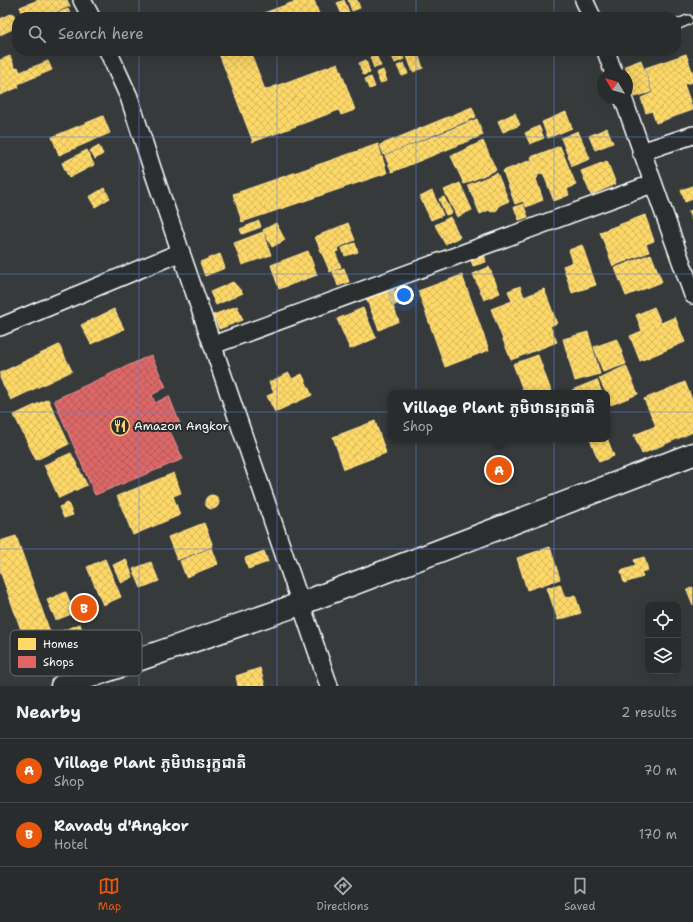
<!DOCTYPE html>
<meta charset="utf-8">
<style>
body{margin:0;font-family:"Shantell Sans","Noto Sans Khmer",sans-serif;background:#313434;color:#f1f3f6}
.controls{position:absolute;right:12px;bottom:12px;display:grid;overflow:hidden;border-radius:8px;box-shadow:0 4px 16px #0002}
.controls button{width:36px;height:36px;display:grid;place-items:center;padding:0;border:0;border-bottom:1px solid #454848;background:#292c2c;color:#f1f3f6;font:20px sans-serif}
.compass{position:absolute;left:597px;top:68px;width:36px;height:36px;border-radius:50%;background:#292c2c;box-shadow:0 4px 16px #0002;rotate:308deg}
.you{position:absolute;left:404px;top:295px;width:14px;height:14px;margin:-10px;border:3px solid #fff;border-radius:50%;background:#1a73e8;box-shadow:0 0 0 6px #1a73e833}
.badge{display:grid;place-items:center;width:26px;height:26px;border-radius:50%;background:#ea580c;color:#fff;font-size:13px;font-weight:700}
.pin{position:absolute;translate:-50% -50%;border:2px solid #fff;box-shadow:0 1px 4px #0006}
.popup{position:absolute;left:388px;top:390px;width:222px;height:52px;box-sizing:border-box;display:grid;place-content:center;border-radius:8px;background:#292c2c;filter:drop-shadow(0 1px 3px #0005);font-size:13px;white-space:nowrap;color:#a5a7a9}
.popup b{font-size:15px;color:#f1f3f6}
.popup::after{content:'';position:absolute;left:50%;top:100%;margin-left:-8px;border:8px solid transparent;border-top-color:#292c2c}
.list{margin:0;padding:0;list-style:none}
h2{display:flex;justify-content:space-between;align-items:center;height:52px;margin:0;padding:0 16px;font-size:17px}
h2 small{font-size:13px;font-weight:400;color:#a5a7a9}
.list li{display:grid;grid-template-columns:26px 1fr auto;gap:12px;align-items:center;box-sizing:border-box;height:64px;padding:0 16px;border-top:1px solid #454848}
.list b{display:block;font-size:15px;white-space:nowrap}
.list p{margin:0;font-size:13px;white-space:nowrap;color:#a5a7a9}
.list em{font-size:13px;font-style:normal;color:#a5a7a9}
.icon{flex:none;width:22px;height:22px;fill:none;stroke:currentColor;stroke-width:2;stroke-linecap:round;stroke-linejoin:round}
.map{position:relative;flex:none;width:693px;height:686px;overflow:hidden}
.search{position:absolute;background:#292c2c;box-shadow:0 4px 16px #0002;left:12px;right:12px;top:12px;height:44px;display:flex;align-items:center;gap:10px;box-sizing:border-box;padding:0 14px;border-radius:16px;color:#a5a7a9;font-size:15px}
.sheet{height:180px;background:#292c2c}
nav{display:flex;justify-content:space-around;align-items:center;box-sizing:border-box;height:56px;border-top:1px solid #454848;background:#292c2c;font-size:11px;color:#a5a7a9}
nav a{display:grid;justify-items:center;gap:2px}
nav .on{color:#ea580c}
.map>svg:first-child{display:block}
</style>
<div class="map">
<svg width="693" height="686" viewBox="0 0 693 686">
<defs>
<pattern id="homes-cross-hatch" width="8" height="8" patternUnits="userSpaceOnUse"><rect width="8" height="8" fill="#ffd966"/><path d="M0 0l8 8M0 8l8-8" fill="none" stroke="#d2b660"/></pattern>
<pattern id="shops-cross-hatch" width="8" height="8" patternUnits="userSpaceOnUse"><rect width="8" height="8" fill="#e06666"/><path d="M0 0l8 8M0 8l8-8" fill="none" stroke="#ac5d5d"/></pattern>
</defs>
<rect width="100%" height="100%" fill="#373a3b"/>
<filter id="ink" filterUnits="userSpaceOnUse"><feTurbulence type="fractalNoise" baseFrequency=".025" numOctaves="2"/><feDisplacementMap in="SourceGraphic" scale="8" xChannelSelector="R" yChannelSelector="G"/><feConvolveMatrix kernelMatrix="1 2 1 2 8 2 1 2 1" color-interpolation-filters="sRGB"/></filter>
<g filter="url(#ink)">
<path fill="url(#homes-cross-hatch)" stroke="#ffe494" d="M 38,0 L 67,0 L 70,6 L 43,17 L 24,17 L 20,7 Z
M 299,0 L 314,0 L 320,17 L 253,17 Z
M 344,0 L 349,12 L 342,15 L 337,3 Z
M 348,0 L 357,0 L 360,8 L 352,11 Z
M 68,9 L 72,17 L 59,17 L 57,13 Z
M 13,13 L 17,22 L 17,27 L 0,35 L 0,19 Z
M 218,51 L 266,51 L 252,56 L 265,90 L 338,63 L 355,110 L 341,115 L 339,110 L 253,142 Z
M 390,51 L 400,51 L 404,59 L 395,63 Z
M 405,51 L 417,51 L 423,68 L 413,72 Z
M 686,54 L 693,74 L 693,82 L 684,84 L 693,110 L 656,123 L 652,111 L 646,113 L 641,98 L 653,93 L 645,68 Z
M 376,55 L 381,66 L 374,68 L 370,57 Z
M 10,56 L 15,68 L 18,67 L 20,72 L 48,61 L 52,70 L 18,84 L 19,87 L 0,95 L 0,60 Z
M 366,60 L 370,73 L 363,75 L 359,63 Z
M 641,60 L 651,92 L 635,97 L 625,66 Z
M 404,63 L 408,74 L 402,76 L 397,66 Z
M 383,70 L 387,81 L 380,83 L 376,73 Z
M 371,77 L 375,87 L 369,89 L 365,79 Z
M 472,107 L 476,117 L 384,155 L 380,145 Z
M 566,112 L 572,128 L 548,138 L 542,122 Z
M 515,113 L 520,125 L 503,132 L 498,121 Z
M 103,116 L 110,133 L 59,155 L 52,137 Z
M 477,119 L 483,135 L 392,172 L 385,156 Z
M 539,126 L 544,138 L 530,144 L 525,133 Z
M 607,128 L 613,143 L 595,150 L 589,136 Z
M 578,131 L 590,159 L 572,166 L 561,138 Z
M 483,141 L 496,170 L 464,184 L 451,156 Z
M 378,144 L 387,173 L 242,222 L 233,194 Z
M 99,146 L 103,154 L 95,159 L 90,151 Z
M 560,146 L 576,185 L 567,189 L 569,195 L 554,201 L 543,173 L 538,175 L 531,157 Z
M 87,150 L 94,165 L 69,178 L 62,163 Z
M 531,160 L 538,177 L 536,179 L 543,200 L 526,207 L 523,201 L 515,204 L 503,171 Z
M 607,161 L 616,184 L 591,195 L 581,171 Z
M 497,173 L 509,201 L 500,205 L 497,210 L 491,212 L 489,210 L 480,214 L 468,185 Z
M 460,183 L 472,210 L 457,217 L 444,190 Z
M 693,186 L 693,199 L 685,202 L 681,190 Z
M 104,188 L 110,198 L 95,207 L 89,197 Z
M 432,191 L 443,215 L 431,220 L 420,197 Z
M 444,197 L 452,213 L 446,215 L 439,199 Z
M 523,204 L 528,217 L 519,220 L 514,207 Z
M 693,209 L 693,222 L 688,212 Z
M 645,215 L 654,241 L 646,244 L 649,252 L 613,266 L 600,232 Z
M 450,217 L 460,237 L 445,244 L 435,225 Z
M 259,221 L 261,227 L 242,234 L 240,229 Z
M 276,223 L 285,240 L 272,247 L 263,230 Z
M 348,223 L 355,240 L 337,248 L 338,251 L 335,252 L 341,267 L 330,272 L 315,237 Z
M 263,232 L 271,255 L 242,265 L 234,243 Z
M 355,243 L 358,252 L 345,256 L 342,248 Z
M 582,245 L 596,285 L 572,293 L 563,266 L 573,262 L 569,250 Z
M 308,251 L 317,275 L 279,289 L 271,265 Z
M 484,253 L 486,262 L 473,266 L 470,257 Z
M 220,254 L 225,268 L 205,276 L 200,262 Z
M 651,254 L 662,282 L 626,296 L 615,268 Z
M 489,267 L 500,293 L 484,300 L 473,274 Z
M 344,268 L 349,282 L 338,286 L 333,272 Z
M 462,275 L 489,350 L 445,367 L 418,291 Z
M 233,282 L 243,293 L 216,305 L 210,292 Z
M 520,286 L 524,297 L 544,289 L 557,323 L 550,326 L 557,342 L 511,360 L 491,309 L 512,301 L 508,291 Z
M 393,287 L 399,303 L 393,306 L 399,321 L 379,330 L 366,298 Z
M 237,306 L 243,320 L 219,329 L 213,315 Z
M 654,307 L 661,323 L 675,317 L 685,342 L 640,361 L 630,336 L 642,331 L 636,315 Z
M 363,308 L 376,338 L 350,349 L 337,319 Z
M 114,309 L 124,329 L 91,344 L 81,325 Z
M 588,332 L 600,374 L 575,381 L 563,339 Z
M 617,339 L 626,364 L 603,372 L 594,347 Z
M 59,345 L 72,371 L 11,400 L 0,378 L 0,373 Z
M 538,355 L 551,391 L 546,393 L 524,393 L 513,364 Z
M 626,366 L 638,394 L 611,405 L 607,393 L 606,393 L 599,378 Z
M 289,373 L 292,379 L 302,374 L 312,395 L 275,412 L 267,396 L 274,393 L 269,382 Z
M 597,380 L 602,393 L 573,393 L 572,390 Z
M 685,382 L 693,402 L 693,432 L 642,454 L 634,435 L 656,426 L 644,399 Z
M 48,399 L 69,444 L 36,460 L 14,415 Z
M 375,421 L 386,453 L 344,469 L 333,437 Z
M 607,438 L 614,456 L 599,462 L 590,439 L 607,439 Z
M 71,453 L 87,485 L 59,498 L 44,465 Z
M 174,473 L 181,493 L 173,496 L 180,515 L 133,535 L 117,496 Z
M205 502a7 7 0 1 1 14 0a7 7 0 1 1-14 0Z
M 68,503 L 73,515 L 64,518 L 59,507 Z
M 204,523 L 213,546 L 177,560 L 168,537 Z
M 16,536 L 51,635 L 80,624 L 89,650 L 35,669 L 0,571 L 0,541 Z
M 550,547 L 560,579 L 527,590 L 517,558 Z
M 212,548 L 218,564 L 186,577 L 180,561 Z
M 264,551 L 268,562 L 248,569 L 245,558 Z
M 644,557 L 648,570 L 641,572 L 643,577 L 624,583 L 621,571 L 636,566 L 634,560 Z
M 105,559 L 121,597 L 103,605 L 87,567 Z
M 126,559 L 133,577 L 121,583 L 113,565 Z
M 151,562 L 159,581 L 141,588 L 133,569 Z
M 560,584 L 565,598 L 575,595 L 581,613 L 558,620 L 547,588 Z
M 693,587 L 693,605 L 687,590 Z
M 66,592 L 74,613 L 56,620 L 47,600 Z
M 260,668 L 265,686 L 238,686 L 236,676 Z"/>
<path fill="url(#shops-cross-hatch)" stroke="#e99494" d="M 151,355 L 166,387 L 152,395 L 155,403 L 169,396 L 180,424 L 169,429 L 183,459 L 95,495 L 54,400 Z"/>
<g fill="none" stroke-linecap="round" stroke-linejoin="round">
<g stroke="#fff" stroke-width="12">
<path id="service" d="M 676,25 L 688,20"/>
</g>
<g stroke="#fff" stroke-width="20">
<path id="minor" d="M 82,0 L 91,17
M 584,0 L 592,17
M 108,51 L 129,97 L 153,171 L 329,686
M 606,51 L 614,74
M 623,98 L 693,295
M 641,152 L 693,135
M 0,327 L 181,252
M 213,345 L 652,184"/>
</g>
<g stroke="#fff" stroke-width="25">
<path id="tertiary" d="M 62,686 L 300,604 L 693,454"/>
</g>
<use href="#service" stroke="#2a2d2e" stroke-width="9"/>
<use href="#minor" stroke="#2a2d2e" stroke-width="17"/>
<use href="#tertiary" stroke="#2a2d2e" stroke-width="22"/>
</g>
</g>
<path fill="none" stroke="#6183e4" stroke-width="1" stroke-opacity="0.55" d="M 139,0 L 139,17M 277,0 L 277,17M 416,0 L 416,17M 554,0 L 554,17M 139,51 L 139,686M 277,51 L 277,686M 416,51 L 416,686M 554,51 L 554,686M 0,137 L 693,137M 0,274 L 693,274M 0,412 L 693,412M 0,549 L 693,549"/>
<defs>
<g id="restaurant-ring" transform="scale(1)"><circle r="9.5" fill="#2a2d2e" stroke="#ffd166" stroke-width="1.5"/><path d="M-5-6h1v4h1v-4h1v4h1v-4h1v5L-1.5 .5V6h-2V.5L-5-1ZM5-6V6H3V1.5H1.5Q1.5-4 5-6Z" fill="#ffd166"/></g>
</defs>
<g fill-rule="evenodd">
<use href="#restaurant-ring" x="120" y="426"/>
</g>
<g text-anchor="middle" stroke-width="4" stroke-linejoin="round" paint-order="stroke">
<g font-size="12" fill="#fff" stroke="#2a2d2e" text-anchor="start">
<text x="134" y="430">Amazon Angkor</text>
</g>
</g>
<rect x="10" y="630" width="132" height="46" rx="6" fill="#2a2d2e" stroke="#6a6c6d" stroke-width="1"/>
<rect x="18" y="638" width="18" height="12" fill="#ffd966"/>
<rect x="18" y="656" width="18" height="12" fill="#e06666"/>
<g font-size="11" fill="#fff">
<text x="43" y="648">Homes</text>
<text x="43" y="666">Shops</text>
</g>
</svg>
<div class="controls">
<button><svg class="icon" aria-label="locate" viewBox="0 0 24 24"><circle cx="12" cy="12" r="6"/><path d="M12 2v4M12 18v4M2 12h4M18 12h4"/></svg></button>
<button><svg class="icon" aria-label="layers" viewBox="0 0 24 24"><path d="M12 4l9 5-9 5-9-5zM3 14l9 5 9-5"/></svg></button>
</div>
<svg class="compass" viewBox="-18 -18 36 36"><path d="M0-13l5 13h-10z" fill="#e53935"/><path d="M0 13l5-13h-10z" fill="#a5a7a9"/></svg>
<div class="you"></div>
<div class="pin badge" style="left:499px;top:470px">A</div>
<div class="popup"><b>Village Plant ភូមិឋានរុក្ខជាតិ</b>Shop</div>
<div class="pin badge" style="left:84px;top:608px">B</div>
<div class="search"><svg class="icon" aria-label="search" viewBox="0 0 24 24"><circle cx="10" cy="10" r="6"/><path d="M15 15l6 6"/></svg>Search here</div>
</div>
<section class="sheet">
<h2>Nearby<small>2 results</small></h2>
<ul class="list">
<li><span class="badge">A</span><div><b>Village Plant ភូមិឋានរុក្ខជាតិ</b><p>Shop</p></div><em>70 m</em></li>
<li><span class="badge">B</span><div><b>Ravady d'Angkor</b><p>Hotel</p></div><em>170 m</em></li>
</ul>
</section>
<nav>
<a class="on"><svg class="icon" aria-label="map" viewBox="0 0 24 24"><path d="M3 6l6-2 6 2 6-2v14l-6 2-6-2-6 2zM9 4v14M15 6v14"/></svg>Map</a>
<a><svg class="icon" aria-label="directions" viewBox="0 0 24 24"><path d="M12 3l9 9-9 9-9-9zM9 14v-3h6M13 9l2 2-2 2"/></svg>Directions</a>
<a><svg class="icon" aria-label="saved" viewBox="0 0 24 24"><path d="M7 4h10v16l-5-4-5 4z"/></svg>Saved</a>
</nav>
